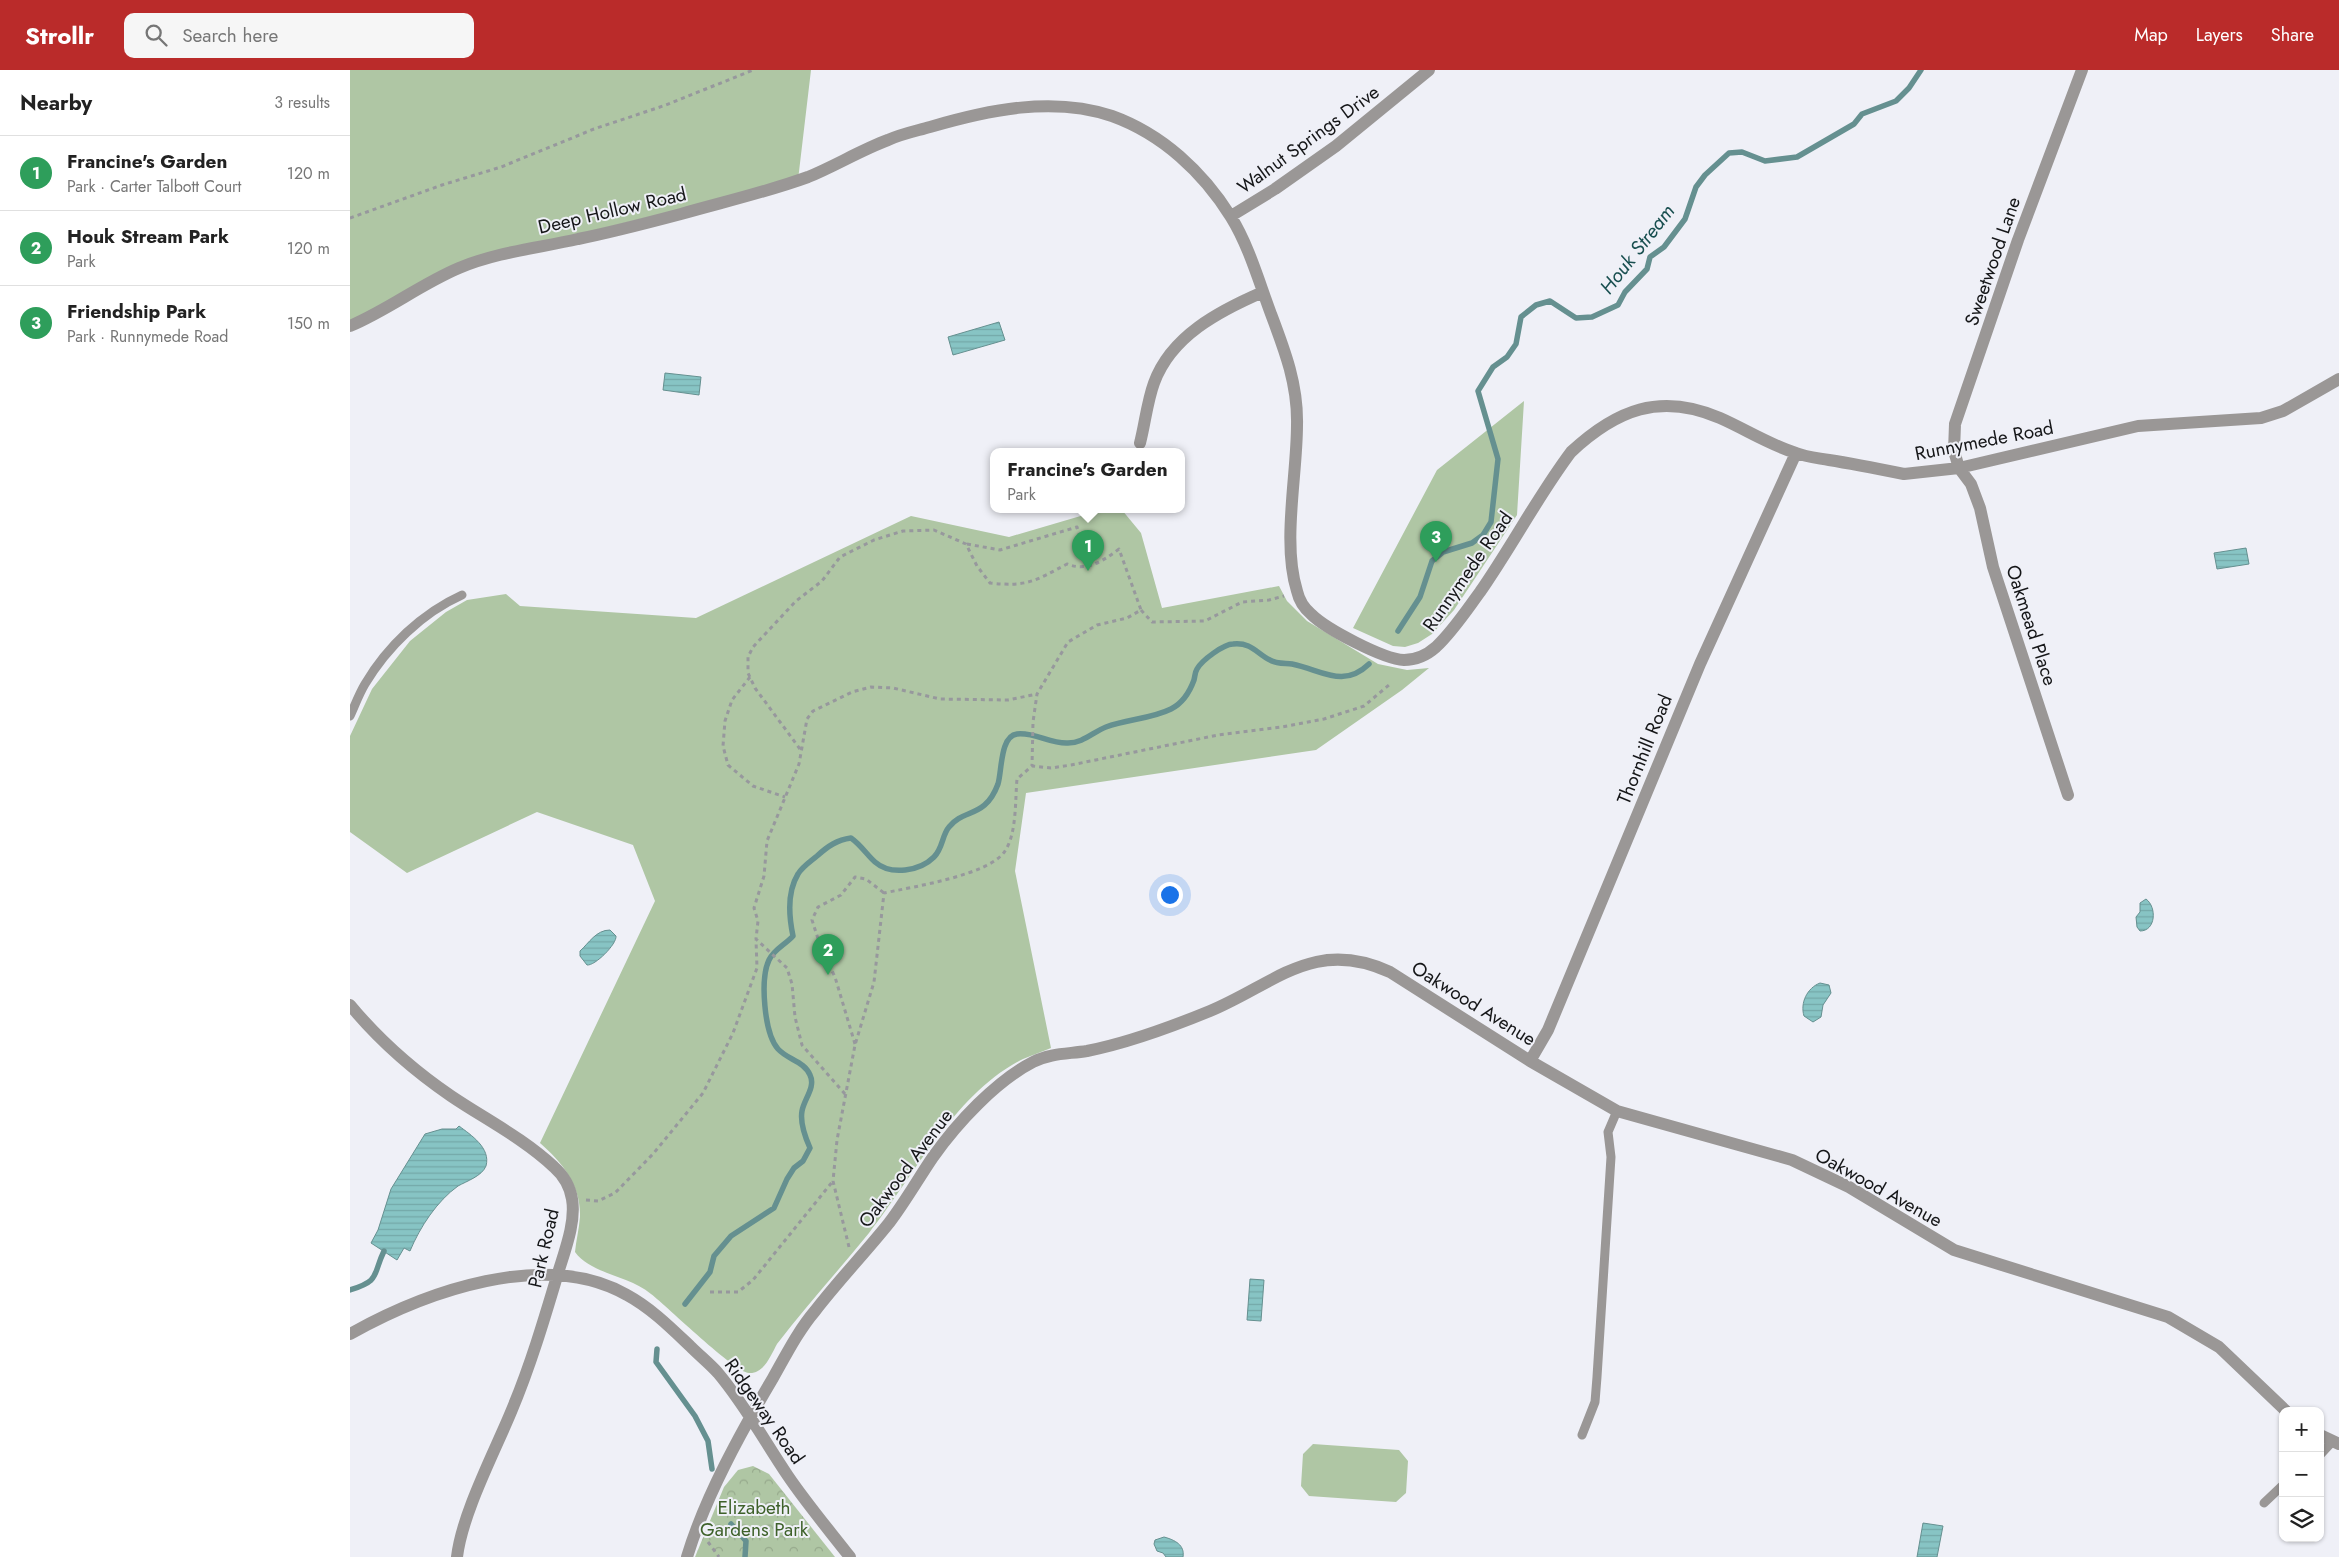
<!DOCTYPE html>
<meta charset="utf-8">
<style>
body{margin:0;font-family:Jost,sans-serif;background:#f6f6f6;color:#222}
.controls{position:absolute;right:15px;bottom:15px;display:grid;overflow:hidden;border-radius:10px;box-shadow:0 1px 4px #0004}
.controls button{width:45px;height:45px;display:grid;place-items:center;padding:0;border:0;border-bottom:1px solid #e0e0e0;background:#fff;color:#222;font:25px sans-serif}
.you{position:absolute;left:819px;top:824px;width:18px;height:18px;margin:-12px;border:4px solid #fff;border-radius:50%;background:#1a73e8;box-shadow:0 0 0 8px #1a73e833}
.badge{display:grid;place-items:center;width:32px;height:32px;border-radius:50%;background:#ba2b2a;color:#fff;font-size:16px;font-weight:700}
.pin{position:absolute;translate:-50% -41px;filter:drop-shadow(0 1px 2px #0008)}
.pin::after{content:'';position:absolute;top:26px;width:18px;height:15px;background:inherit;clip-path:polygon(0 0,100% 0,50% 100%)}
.popup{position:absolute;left:640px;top:378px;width:195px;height:65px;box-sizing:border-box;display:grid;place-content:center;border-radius:10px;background:#fff;filter:drop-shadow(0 1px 4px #0005);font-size:16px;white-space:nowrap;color:#767676}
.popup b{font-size:19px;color:#222}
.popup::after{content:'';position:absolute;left:50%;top:100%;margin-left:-10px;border:10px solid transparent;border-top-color:#fff}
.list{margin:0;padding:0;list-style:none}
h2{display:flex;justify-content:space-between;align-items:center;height:65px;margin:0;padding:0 20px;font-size:21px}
h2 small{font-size:16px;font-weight:400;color:#767676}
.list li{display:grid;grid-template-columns:32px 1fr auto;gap:15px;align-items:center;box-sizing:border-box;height:75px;padding:0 20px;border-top:1px solid #e0e0e0}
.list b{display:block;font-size:19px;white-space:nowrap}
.list p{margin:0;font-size:16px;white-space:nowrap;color:#767676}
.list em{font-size:16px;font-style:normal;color:#767676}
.icon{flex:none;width:28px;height:28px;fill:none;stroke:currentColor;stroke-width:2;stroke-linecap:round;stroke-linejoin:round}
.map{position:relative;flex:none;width:1989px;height:1487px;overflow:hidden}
header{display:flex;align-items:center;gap:30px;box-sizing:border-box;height:70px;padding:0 25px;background:#ba2b2a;color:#fff}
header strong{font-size:24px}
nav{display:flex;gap:28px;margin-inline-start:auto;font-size:18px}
.search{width:350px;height:45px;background:#f6f6f6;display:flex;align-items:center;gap:12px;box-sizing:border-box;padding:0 18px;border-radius:10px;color:#767676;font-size:19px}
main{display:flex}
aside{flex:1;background:#fff}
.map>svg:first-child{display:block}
</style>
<header>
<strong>Strollr</strong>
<div class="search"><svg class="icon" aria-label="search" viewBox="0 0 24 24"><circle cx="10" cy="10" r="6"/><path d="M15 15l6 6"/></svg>Search here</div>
<nav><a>Map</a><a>Layers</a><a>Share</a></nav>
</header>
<main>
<aside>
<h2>Nearby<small>3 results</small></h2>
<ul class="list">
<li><span class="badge" style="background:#2e9e5b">1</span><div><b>Francine's Garden</b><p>Park · Carter Talbott Court</p></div><em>120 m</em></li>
<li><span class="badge" style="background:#2e9e5b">2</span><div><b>Houk Stream Park</b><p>Park</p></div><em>120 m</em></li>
<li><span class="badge" style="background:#2e9e5b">3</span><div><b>Friendship Park</b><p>Park · Runnymede Road</p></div><em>150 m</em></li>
</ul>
</aside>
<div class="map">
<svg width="1989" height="1487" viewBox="0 0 1989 1487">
<defs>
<pattern id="forest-crowns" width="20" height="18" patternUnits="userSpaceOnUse" patternTransform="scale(1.25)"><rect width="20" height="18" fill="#afc6a4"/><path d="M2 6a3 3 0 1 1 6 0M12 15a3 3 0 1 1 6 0" fill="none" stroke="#96a98c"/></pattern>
<pattern id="water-rules" width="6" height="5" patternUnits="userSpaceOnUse" patternTransform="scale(1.25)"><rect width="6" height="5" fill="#87c4c4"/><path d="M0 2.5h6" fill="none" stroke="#74a8a8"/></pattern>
</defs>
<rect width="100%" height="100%" fill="#eff0f7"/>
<path fill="#afc6a4" d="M 0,0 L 461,0 L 448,110 L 149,184 L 0,256 Z
M 1174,331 L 1167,445 L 1104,540 L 1082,564 L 1068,573 L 1055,577 L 1043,576 L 1003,558 L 1087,400 Z
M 751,440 L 772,440 L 791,463 L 812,538 L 929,516 L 937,531 L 957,551 L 1028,594 L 1057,600 L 1079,598 L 1052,620 L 966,680 L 676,723 L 665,801 L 701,978 C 692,982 682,985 673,989 C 605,1023 564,1106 519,1163 C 489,1200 456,1236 427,1274 C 421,1285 414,1304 399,1303 C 384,1302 318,1237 301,1224 C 278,1205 241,1204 225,1182 C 226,1171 229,1159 230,1147 C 231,1116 213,1093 190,1073 L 305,831 L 283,775 L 187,742 L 57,803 L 0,762 L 0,666 L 22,619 L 60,571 L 96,542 L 117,530 L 156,524 L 170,536 L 346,548 L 561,446 L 659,467 Z
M 963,1374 L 1049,1380 L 1058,1391 L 1056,1423 L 1046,1432 L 959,1426 L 951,1416 L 953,1384 Z"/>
<path fill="url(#forest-crowns)" d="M 403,1396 L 419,1404 L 485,1487 L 345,1487 L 374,1417 L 388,1400 Z"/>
<path fill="url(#water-rules)" stroke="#659090" d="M 649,252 L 655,270 L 603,285 L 598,267 Z
M 315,303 L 351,307 L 349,325 L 313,320 Z
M 1896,478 L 1899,494 L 1867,499 L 1864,483 Z
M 1796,829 C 1807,837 1806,861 1790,861 L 1787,857 L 1786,847 L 1790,842 L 1790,833 Z
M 260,860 L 266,866 C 267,874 245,896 237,895 L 230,886 L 230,881 C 239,873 246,860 260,860 Z
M 1470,913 L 1479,915 L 1481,923 L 1473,935 L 1471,947 L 1463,952 L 1454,946 C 1450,933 1457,918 1470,913 Z
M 109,1056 C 121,1065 141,1078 136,1096 C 132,1106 117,1111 108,1116 C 87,1131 70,1157 60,1181 L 54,1178 L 47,1190 L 21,1173 L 28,1160 L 41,1119 L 75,1064 L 92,1059 L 106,1059 Z
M 900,1209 L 914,1210 L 911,1251 L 897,1250 Z
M 1573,1453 L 1593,1456 L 1587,1487 L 1567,1487 Z
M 814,1467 C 825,1470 835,1475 833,1487 L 816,1487 L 813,1483 L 807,1481 L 804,1474 L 805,1470 Z"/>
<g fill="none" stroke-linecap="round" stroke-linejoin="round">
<path stroke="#659090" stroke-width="5.5" d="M 1048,561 L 1070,527 L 1082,491 L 1093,482 L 1122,473 L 1133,465 L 1141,452 L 1148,389 L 1128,321 L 1143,297 L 1157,287 L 1166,274 L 1171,247 L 1186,235 L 1200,231 L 1226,248 L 1242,247 L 1268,235 L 1275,222 L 1297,199 L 1300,187 L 1314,177 L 1335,149 L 1346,117 L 1355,105 L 1379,83 L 1392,82 L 1415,91 L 1447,87 L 1504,54 L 1512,44 L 1546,31 L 1559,18 L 1571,0
M 0,1220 C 31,1210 22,1206 34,1181
M 335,1234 L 360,1202 L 364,1186 L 381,1166 L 424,1138 L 437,1109 L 444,1098 L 453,1091 L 460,1078 C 456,1069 450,1052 452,1041 C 454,1029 466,1017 460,1005 C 454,991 438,990 428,979 C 414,963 410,909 419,890 C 424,879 435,875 443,866 C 439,847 437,822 448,804 C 452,797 461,791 467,786 C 478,776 487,770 501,768 C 511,775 517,785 525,792 C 541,806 570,801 584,787 C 593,778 592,765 599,757 C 614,738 635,749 648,714 C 652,701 650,666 667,664 C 685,662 700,674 718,673 C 733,673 743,662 756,657 C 777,649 801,649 821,639 C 833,633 840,621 844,610 C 845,606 845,602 847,599 C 852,590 874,574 883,574 C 902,572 907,584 920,590 C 926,594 936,593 942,594 C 972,600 993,619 1019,594
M 307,1279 L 306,1292 L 345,1346 L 358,1371 L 362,1399
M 381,1454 L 396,1471 L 395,1487"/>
<path stroke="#97989d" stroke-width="3" stroke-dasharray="4 4" stroke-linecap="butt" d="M 0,148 L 92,115 L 151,97 L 244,59 L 316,35 L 403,0
M 617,474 L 650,480 L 727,457 L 738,495
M 791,540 L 802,552 L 855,551 L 892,532 L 919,530 L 934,526
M 400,607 L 382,630 L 375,651 L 373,676 L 378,695 L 403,716 L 435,727
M 450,679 L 405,618 L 398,603 L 398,587 L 403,577 L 446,531 L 472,511 L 490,487 L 524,470 L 553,461 L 584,460 L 616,474 L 627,496 L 640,513 C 677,517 685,511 717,494 C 737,502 753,491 769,479 L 791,540 L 777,548 L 747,555 L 718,572 L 687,624 L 683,652 L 682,696
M 505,974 L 485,907 L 471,878 L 462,850 L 468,837 L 491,825 L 505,807 L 516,809 L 534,823
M 495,1024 L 452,975 L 445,947 L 442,914 L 437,898 L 406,869 L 408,851 L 404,838 L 414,806 L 417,771 L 449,694 L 457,649 L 463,641 L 502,622 L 521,617 L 543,618 L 590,629 L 658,630 L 687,624
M 236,1130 L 248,1131 L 265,1123 L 303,1084 L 353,1023 L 383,963 L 407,898 L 406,870
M 499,1177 L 483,1111 L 487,1070 L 505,975 L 524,912 L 534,823 C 562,817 640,805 655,781 C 667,763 665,730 667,709 L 682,696 L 701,698 L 721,695 L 868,665 L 932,657 L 974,649 L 1014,636 L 1039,615
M 360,1222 L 388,1222 L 403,1210 L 483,1111
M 358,1472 L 369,1487"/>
<path stroke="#9a9796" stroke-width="9" d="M 0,646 C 5,635 9,624 15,614 C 37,577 72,543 112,525
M 1232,1365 L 1245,1332 L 1247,1307 L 1261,1087 L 1258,1062 L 1267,1041
M 1970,1385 L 1983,1371
M 1914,1433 L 1933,1415"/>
<path stroke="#9a9796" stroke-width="12" d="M 881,146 L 925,119 L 986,76 L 1079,0
M 0,256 C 38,240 71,214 109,198 C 147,182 188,178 228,169 C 263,162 297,153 331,144 C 373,132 417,122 458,107 C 485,96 511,80 538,70 C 551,64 566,61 580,57 C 638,40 703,26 762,46 C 812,64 853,102 881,147 C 899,176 909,212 921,244 C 935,281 948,315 947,355 C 947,406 932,473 947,521 C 949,530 954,538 961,544 C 976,559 1033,589 1054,590 C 1067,590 1077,585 1086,577 C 1103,561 1116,541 1130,522 C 1162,476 1188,426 1221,382 C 1266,340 1310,322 1370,348 C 1395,359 1420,375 1446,383 C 1456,387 1468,388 1479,390 C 1504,394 1529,399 1554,404 L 1609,398 L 1788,356 L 1911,348 L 1933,341 L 1989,309
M 790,373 C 795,354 797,332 804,313 C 821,266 869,241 913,222
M 1718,725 L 1643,497 L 1630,438 L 1621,414 L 1609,398 L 1604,381 L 1605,354 L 1668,170 L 1732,0
M 0,935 C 29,970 63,1000 101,1026 C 135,1049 173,1068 204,1097 C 213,1105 220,1117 222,1129 C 226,1152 215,1180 208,1203 C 194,1250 180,1297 161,1342 C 144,1383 112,1444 107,1487
M 1180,991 L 1198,960 L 1350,594 L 1446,383
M 0,1264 C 75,1222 195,1178 277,1225 C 301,1238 321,1258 341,1277 C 350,1286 360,1294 368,1303 C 395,1335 415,1372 438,1406 C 457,1434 479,1460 500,1487
M 1970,1365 L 1989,1374
M 337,1487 C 355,1427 391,1362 423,1308 C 436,1285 448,1261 465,1241 C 488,1211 515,1183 539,1153 C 555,1132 568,1109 583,1087 C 607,1053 646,1011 683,992 C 700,983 718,984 737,981 C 778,973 821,957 860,941 C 925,914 964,867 1040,902 L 1180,991 L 1267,1041 L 1442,1090 L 1499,1117 L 1604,1180 L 1818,1247 L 1869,1277 L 1936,1341"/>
</g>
<g text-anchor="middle" stroke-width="4" stroke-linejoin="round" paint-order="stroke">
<g font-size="19" fill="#151618" stroke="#eff0f7">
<text transform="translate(958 69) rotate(-36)" y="7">Walnut Springs Drive</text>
<text transform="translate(262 140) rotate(-13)" y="7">Deep Hollow Road</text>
<text transform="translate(1642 191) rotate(-71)" y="7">Sweetwood Lane</text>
<text transform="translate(1634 370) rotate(-11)" y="7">Runnymede Road</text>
<text transform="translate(1117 501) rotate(-55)" y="7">Runnymede Road</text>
<text transform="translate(1682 555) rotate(72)" y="7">Oakmead Place</text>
<text transform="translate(1294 679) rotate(-68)" y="7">Thornhill Road</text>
<text transform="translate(1124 933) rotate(32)" y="7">Oakwood Avenue</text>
<text transform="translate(555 1098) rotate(-53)" y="7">Oakwood Avenue</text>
<text transform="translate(1529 1117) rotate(29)" y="7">Oakwood Avenue</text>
<text transform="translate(193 1178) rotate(-77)" y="7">Park Road</text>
<text transform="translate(415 1341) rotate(55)" y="7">Ridgeway Road</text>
</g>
<g font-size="19" fill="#3e612a" stroke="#eff0f7">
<text x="404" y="1444">Elizabeth<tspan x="404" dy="22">Gardens Park</tspan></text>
</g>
<g font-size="20" font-style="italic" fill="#194f50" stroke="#eff0f7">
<text transform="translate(1287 179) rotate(-52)" y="7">Houk Stream</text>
</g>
</g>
</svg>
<div class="controls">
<button>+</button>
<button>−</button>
<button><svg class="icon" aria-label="layers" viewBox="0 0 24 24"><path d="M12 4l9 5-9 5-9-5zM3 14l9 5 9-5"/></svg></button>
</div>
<div class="you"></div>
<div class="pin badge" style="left:738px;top:501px;background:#2e9e5b">1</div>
<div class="popup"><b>Francine's Garden</b>Park</div>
<div class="pin badge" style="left:478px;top:905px;background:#2e9e5b">2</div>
<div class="pin badge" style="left:1086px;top:492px;background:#2e9e5b">3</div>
</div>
</main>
